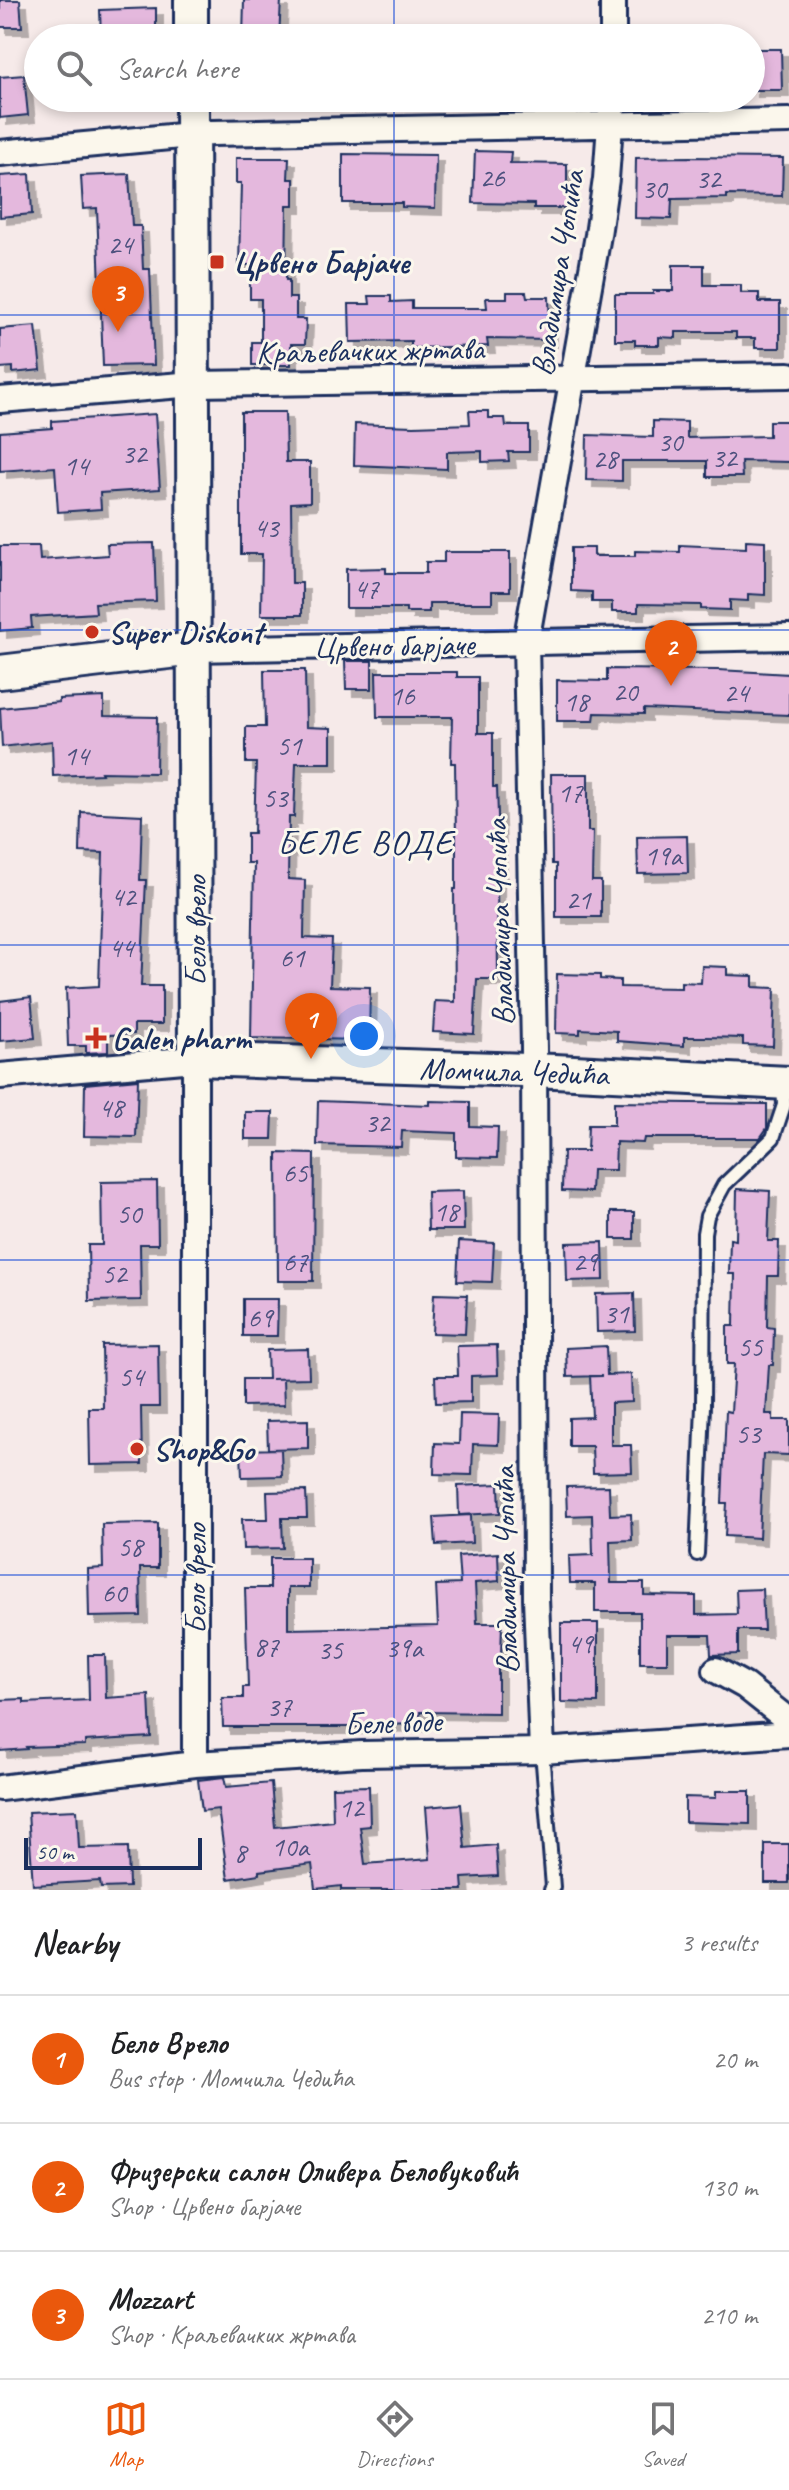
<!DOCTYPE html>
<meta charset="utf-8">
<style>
body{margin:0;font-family:Caveat,sans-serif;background:#f2f2f2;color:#202124}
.scale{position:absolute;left:24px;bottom:20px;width:178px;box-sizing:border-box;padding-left:8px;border:4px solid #1b2f5e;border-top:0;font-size:22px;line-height:28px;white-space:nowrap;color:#1b2f5e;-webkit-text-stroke:6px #fbf7ec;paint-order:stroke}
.you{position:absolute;left:364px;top:1036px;width:28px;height:28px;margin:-20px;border:6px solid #fff;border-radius:50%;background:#1a73e8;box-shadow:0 0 0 12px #1a73e833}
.badge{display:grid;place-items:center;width:52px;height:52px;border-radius:50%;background:#ea580c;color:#fff;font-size:26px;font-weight:700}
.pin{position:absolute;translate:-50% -66px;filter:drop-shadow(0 2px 4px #0008)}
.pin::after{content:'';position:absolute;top:42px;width:28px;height:24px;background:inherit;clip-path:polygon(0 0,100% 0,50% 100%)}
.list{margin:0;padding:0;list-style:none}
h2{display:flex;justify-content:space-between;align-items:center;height:104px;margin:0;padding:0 32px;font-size:34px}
h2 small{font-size:26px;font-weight:400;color:#757577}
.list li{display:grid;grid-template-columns:52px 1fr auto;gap:24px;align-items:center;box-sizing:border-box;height:128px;padding:0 32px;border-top:2px solid #e0e0e0}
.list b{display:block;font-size:30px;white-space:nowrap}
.list p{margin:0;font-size:26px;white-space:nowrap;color:#757577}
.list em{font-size:26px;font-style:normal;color:#757577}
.icon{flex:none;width:44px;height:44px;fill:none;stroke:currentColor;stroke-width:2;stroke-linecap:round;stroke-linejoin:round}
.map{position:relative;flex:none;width:789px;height:1890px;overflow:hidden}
.search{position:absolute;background:#fff;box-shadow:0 4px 12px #0003;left:24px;right:24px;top:24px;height:88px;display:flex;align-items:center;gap:20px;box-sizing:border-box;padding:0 28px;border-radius:44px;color:#757577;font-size:30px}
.sheet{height:488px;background:#fff}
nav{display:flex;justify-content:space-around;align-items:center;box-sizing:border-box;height:112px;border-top:2px solid #e0e0e0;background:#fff;font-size:22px;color:#757577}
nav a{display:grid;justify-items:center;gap:4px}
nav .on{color:#ea580c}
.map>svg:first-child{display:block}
</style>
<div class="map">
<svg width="789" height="1890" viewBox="0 0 789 1890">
<defs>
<filter id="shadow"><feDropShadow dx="7" dy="7" stdDeviation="0" flood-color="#0004"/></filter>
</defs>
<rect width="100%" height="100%" fill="#f6eae9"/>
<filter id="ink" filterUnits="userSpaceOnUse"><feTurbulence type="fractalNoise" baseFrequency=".0125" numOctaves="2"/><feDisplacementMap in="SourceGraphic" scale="16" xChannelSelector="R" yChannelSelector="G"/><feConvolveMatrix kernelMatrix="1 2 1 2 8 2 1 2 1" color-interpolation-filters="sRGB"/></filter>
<g filter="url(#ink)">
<path fill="#e4b8dd" stroke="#1b2f5e" stroke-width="2" filter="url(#shadow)" d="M 0,0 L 20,0 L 22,27 L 0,27 Z
M 244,0 L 281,0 L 279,38 L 243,38 Z
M 156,8 L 156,38 L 101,38 L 100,10 Z
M 751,49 L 781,49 L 782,90 L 751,90 Z
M 24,75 L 28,115 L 0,118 L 0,77 Z
M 475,151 L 511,152 L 510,163 L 567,164 L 567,208 L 534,208 L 534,204 L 473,203 Z
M 343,154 L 436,155 L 435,208 L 402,207 L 402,203 L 343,203 Z
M 689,157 L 783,158 L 782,196 L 727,195 L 727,198 L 672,199 L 671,219 L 635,218 L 636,158 Z
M 236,158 L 289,158 L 288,179 L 294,179 L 294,205 L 287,205 L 286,280 L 289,280 L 289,298 L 296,298 L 296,319 L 306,319 L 305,344 L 291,344 L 291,365 L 252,365 L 252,342 L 261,342 L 261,299 L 250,299 L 250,265 L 239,265 L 241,183 L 236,183 Z
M 30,174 L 32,214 L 0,217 L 0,176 Z
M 129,174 L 132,226 L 141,226 L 143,269 L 150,269 L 154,365 L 103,366 L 97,208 L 83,209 L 81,176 Z
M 673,265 L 704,265 L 704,285 L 741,285 L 741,293 L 759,293 L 759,302 L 780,302 L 780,348 L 755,348 L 755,338 L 736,338 L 736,332 L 676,332 L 676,338 L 659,337 L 659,345 L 635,345 L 635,340 L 615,340 L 615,294 L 653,294 L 653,291 L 673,291 Z
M 507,292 L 526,292 L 527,297 L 549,297 L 550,340 L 487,339 L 488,346 L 411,348 L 411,341 L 350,342 L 349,304 L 370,304 L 369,296 L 391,296 L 391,302 L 412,301 L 412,308 L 487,308 L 486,298 L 507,298 Z
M 36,326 L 41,370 L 13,373 L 13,367 L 0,368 L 0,329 Z
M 469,411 L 488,411 L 488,418 L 505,418 L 506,426 L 529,426 L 529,452 L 508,452 L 509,461 L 482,462 L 482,451 L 447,452 L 447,469 L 354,465 L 355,424 L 414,426 L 470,424 Z
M 241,412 L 285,412 L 286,462 L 310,462 L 310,502 L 291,503 L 292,583 L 302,583 L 302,615 L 261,615 L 262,554 L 241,554 Z
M 155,414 L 160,489 L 100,493 L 101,509 L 58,512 L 55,467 L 0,471 L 0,432 L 52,428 L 52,421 Z
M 653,421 L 687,422 L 687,438 L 769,436 L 769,421 L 789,421 L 789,462 L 741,461 L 742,477 L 707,477 L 707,461 L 622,461 L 622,481 L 586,480 L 587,435 L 653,437 Z
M 746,540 L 765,541 L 765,595 L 748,594 L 748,601 L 730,600 L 730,610 L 701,609 L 701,605 L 638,604 L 638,612 L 612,612 L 612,602 L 592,602 L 592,592 L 571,591 L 571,548 L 594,548 L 594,556 L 635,556 L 635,551 L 680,552 L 680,545 L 746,548 Z
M 154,543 L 156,601 L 95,603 L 96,613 L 31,617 L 32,628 L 0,631 L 0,546 L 39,546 L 40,560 L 108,555 L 107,544 Z
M 444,552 L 510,552 L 510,591 L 492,591 L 492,603 L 429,603 L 429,612 L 406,612 L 406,608 L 346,608 L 346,569 L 386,568 L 386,573 L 426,573 L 426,562 L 444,562 Z
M 345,661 L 372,661 L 372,689 L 346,689 Z
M 607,669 L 718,670 L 789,674 L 789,715 L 644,709 L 644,714 L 595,713 L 594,721 L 557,721 L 557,680 L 607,681 Z
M 264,670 L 305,670 L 306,727 L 331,728 L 331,763 L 296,763 L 294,817 L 289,817 L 288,879 L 305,880 L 304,938 L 332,939 L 330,986 L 370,987 L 369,1040 L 251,1038 L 254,863 L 247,863 L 247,833 L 254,833 L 256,763 L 246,763 L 246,727 L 265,727 Z
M 376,672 L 457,672 L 457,677 L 478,677 L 478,733 L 493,733 L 493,787 L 497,787 L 500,872 L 497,872 L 498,979 L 477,979 L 474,1034 L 433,1032 L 435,1001 L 455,1002 L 454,889 L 456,889 L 456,841 L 455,763 L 451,763 L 452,717 L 377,717 Z
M 104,697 L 104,716 L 157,717 L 156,773 L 101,772 L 102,774 L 53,776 L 52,741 L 2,747 L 0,708 L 59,702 L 59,699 Z
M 551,774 L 588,774 L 588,831 L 593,831 L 592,881 L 601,881 L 601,917 L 556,917 L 556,864 L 552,864 Z
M 81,812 L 142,815 L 140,880 L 146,880 L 141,986 L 162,986 L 162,1024 L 134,1024 L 134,1034 L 108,1035 L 108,1052 L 86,1053 L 86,1046 L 68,1046 L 66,988 L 99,986 L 103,853 L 80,852 Z
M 687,836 L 688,873 L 638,874 L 637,837 Z
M 702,966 L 727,967 L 727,975 L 753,976 L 753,987 L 775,988 L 773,1046 L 743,1045 L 743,1038 L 706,1037 L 684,1037 L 684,1046 L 617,1041 L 617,1031 L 580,1029 L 580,1034 L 556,1033 L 557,974 L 600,975 L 600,979 L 620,980 L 620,987 L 681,988 L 681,982 L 701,983 Z
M 31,997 L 35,1038 L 0,1041 L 0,1001 Z
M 138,1079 L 136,1137 L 84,1136 L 85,1084 Z
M 318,1101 L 430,1105 L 430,1101 L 470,1102 L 470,1126 L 498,1127 L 497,1158 L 456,1157 L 456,1133 L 402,1131 L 401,1147 L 317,1145 Z
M 614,1102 L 767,1104 L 767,1128 L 760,1138 L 644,1138 L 643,1143 L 616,1142 L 615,1170 L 592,1170 L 591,1192 L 562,1191 L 563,1151 L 587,1151 L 588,1125 L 614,1125 Z
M 245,1112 L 273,1112 L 272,1139 L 245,1139 Z
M 277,1153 L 314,1154 L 313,1281 L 278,1281 Z
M 157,1181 L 158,1244 L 140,1244 L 141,1300 L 89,1301 L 88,1245 L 102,1245 L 101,1182 Z
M 737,1189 L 770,1191 L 768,1241 L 779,1241 L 778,1276 L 768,1276 L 767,1327 L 774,1328 L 773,1365 L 769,1365 L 766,1414 L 773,1414 L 773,1420 L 789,1420 L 789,1455 L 763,1454 L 759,1538 L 725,1536 L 727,1503 L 722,1503 L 726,1411 L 731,1412 L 734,1364 L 727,1364 L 727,1326 L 734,1326 L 735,1274 L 729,1274 L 730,1239 L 736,1240 Z
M 463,1191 L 464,1230 L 428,1230 L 427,1192 Z
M 611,1212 L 634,1212 L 634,1239 L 611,1239 Z
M 459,1241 L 494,1243 L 492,1282 L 457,1281 Z
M 603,1242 L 604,1280 L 567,1281 L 566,1243 Z
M 634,1293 L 635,1331 L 597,1332 L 596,1294 Z
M 434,1294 L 467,1295 L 465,1334 L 432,1333 Z
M 243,1299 L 278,1299 L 277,1336 L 243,1336 Z
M 158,1344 L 159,1407 L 141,1407 L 142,1464 L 90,1465 L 89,1408 L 103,1408 L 102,1345 Z
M 497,1345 L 498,1375 L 471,1376 L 471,1402 L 436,1403 L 435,1376 L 458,1376 L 457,1346 Z
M 606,1346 L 607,1375 L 631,1374 L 632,1402 L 611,1403 L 611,1445 L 631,1445 L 632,1472 L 593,1473 L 592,1446 L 569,1446 L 569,1418 L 592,1417 L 590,1376 L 602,1376 L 567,1377 L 566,1348 Z
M 308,1349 L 309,1378 L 271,1379 L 283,1379 L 284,1405 L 243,1406 L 243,1379 L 268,1379 L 267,1350 Z
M 460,1414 L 499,1415 L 498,1445 L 473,1444 L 472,1475 L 434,1474 L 435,1443 L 459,1444 Z
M 308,1420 L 308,1448 L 268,1449 L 267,1421 Z
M 281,1449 L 282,1476 L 242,1477 L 241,1450 Z
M 499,1484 L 500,1513 L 459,1515 L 458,1486 Z
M 609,1486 L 610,1515 L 631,1514 L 632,1540 L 610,1541 L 611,1583 L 644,1583 L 644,1595 L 696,1596 L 696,1615 L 737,1614 L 736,1590 L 762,1589 L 764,1630 L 738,1630 L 738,1654 L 711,1655 L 710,1635 L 667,1635 L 667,1663 L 640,1663 L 640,1612 L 595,1612 L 595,1583 L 570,1583 L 569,1556 L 593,1555 L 592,1515 L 567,1516 L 566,1487 Z
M 306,1491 L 307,1518 L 282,1518 L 283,1548 L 243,1549 L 242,1519 L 268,1519 L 267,1492 Z
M 471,1515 L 472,1543 L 436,1545 L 434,1517 Z
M 158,1523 L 158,1568 L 140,1568 L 141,1616 L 89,1617 L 88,1569 L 103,1568 L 102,1524 Z
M 498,1553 L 499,1581 L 475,1583 L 477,1623 L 502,1623 L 501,1656 L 498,1656 L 498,1713 L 420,1712 L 421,1724 L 377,1725 L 377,1727 L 223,1727 L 222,1698 L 243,1698 L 243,1687 L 248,1687 L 245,1588 L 270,1588 L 270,1558 L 309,1558 L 309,1588 L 288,1588 L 288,1629 L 438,1626 L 436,1585 L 460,1584 L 458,1556 Z
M 561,1623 L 598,1623 L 598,1703 L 561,1702 Z
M 88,1655 L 105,1655 L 106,1698 L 149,1695 L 151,1737 L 85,1741 L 85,1745 L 26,1747 L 27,1749 L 0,1751 L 0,1700 L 24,1699 L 24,1703 L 89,1700 Z
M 224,1777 L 226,1787 L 271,1783 L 275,1827 L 333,1821 L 332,1787 L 369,1786 L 370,1826 L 360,1827 L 365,1864 L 430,1859 L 426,1807 L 461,1804 L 465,1848 L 496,1845 L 498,1876 L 462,1878 L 463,1890 L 341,1890 L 341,1886 L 315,1889 L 312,1864 L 259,1871 L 259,1874 L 228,1879 L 218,1809 L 202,1811 L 198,1780 Z
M 716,1791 L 750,1791 L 750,1824 L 685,1822 L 685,1797 L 716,1798 Z
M 77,1810 L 79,1848 L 128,1847 L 129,1887 L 101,1888 L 100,1881 L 33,1885 L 28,1812 Z
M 765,1844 L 789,1844 L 789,1883 L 765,1883 Z"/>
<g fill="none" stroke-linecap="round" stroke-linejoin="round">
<g stroke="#1b2f5e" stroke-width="18">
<path id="lane" d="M 697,1554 L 703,1406 L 704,1233 L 707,1216 L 724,1185 L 773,1138 L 784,1105 L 783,1083
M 542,1751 L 553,1887 L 551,1890"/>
</g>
<g stroke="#1b2f5e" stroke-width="30">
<path id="street" d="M 613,0 L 613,38
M 0,153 L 212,133 L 789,121
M 0,400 L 194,384 L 789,375
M 194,649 L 789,637
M 0,1076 L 195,1059 L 195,1764
M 716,1670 L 745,1686 L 789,1721
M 542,1751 L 536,1598 L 534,1048 L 526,642 L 598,235 L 606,179 L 612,98
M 0,1788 L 195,1764 L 362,1754 L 542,1751 L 789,1734"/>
</g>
<g stroke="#1b2f5e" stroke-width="38">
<path id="secondary" d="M 191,0 L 191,38
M 192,98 L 195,1059 L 555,1071 L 789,1083
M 0,672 L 194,649"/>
</g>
<use href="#lane" stroke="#fbf7ec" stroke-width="12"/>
<use href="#street" stroke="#fbf7ec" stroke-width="24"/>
<use href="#secondary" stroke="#fbf7ec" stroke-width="32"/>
</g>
</g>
<path fill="none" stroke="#1d4ed8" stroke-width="2" stroke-opacity="0.55" d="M 394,0 L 394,38M 394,98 L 394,1890M 0,315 L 789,315M 0,630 L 789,630M 0,945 L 789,945M 0,1260 L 789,1260M 0,1575 L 789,1575"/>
<g fill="#c8321e" stroke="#fbf7ec" stroke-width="3">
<rect x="209" y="254" width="16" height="16" rx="4"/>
<circle cx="92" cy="632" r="8"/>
<path d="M92 1026h8v8h8v8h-8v8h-8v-8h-8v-8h8z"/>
<circle cx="137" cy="1449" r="8"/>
</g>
<g text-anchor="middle" stroke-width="6" stroke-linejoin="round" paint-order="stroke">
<g font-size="28" fill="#4d517e">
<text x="492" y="187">26</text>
<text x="708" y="188">32</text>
<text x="654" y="198">30</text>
<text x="120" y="254">24</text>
<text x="670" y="451">30</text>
<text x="134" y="463">32</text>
<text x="724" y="467">32</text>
<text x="605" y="468">28</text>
<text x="76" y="475">14</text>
<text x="266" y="537">43</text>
<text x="366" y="598">47</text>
<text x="625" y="701">20</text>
<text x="736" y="702">24</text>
<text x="402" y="705">16</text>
<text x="576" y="711">18</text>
<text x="289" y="755">51</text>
<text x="76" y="765">14</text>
<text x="570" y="802">17</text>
<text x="275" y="807">53</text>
<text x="663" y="865">19a</text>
<text x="123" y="906">42</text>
<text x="578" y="909">21</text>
<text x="121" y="957">44</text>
<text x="292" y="967">61</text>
<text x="111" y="1117">48</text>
<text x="377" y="1132">32</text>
<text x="295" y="1182">65</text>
<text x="446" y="1221">18</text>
<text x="129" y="1223">50</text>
<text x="295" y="1271">67</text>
<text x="585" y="1271">29</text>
<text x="114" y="1283">52</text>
<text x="616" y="1323">31</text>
<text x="260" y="1327">69</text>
<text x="750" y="1356">55</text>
<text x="131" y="1386">54</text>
<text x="748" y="1443">53</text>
<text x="130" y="1556">58</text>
<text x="114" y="1602">60</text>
<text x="580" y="1653">49</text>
<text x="266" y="1656">87</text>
<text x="404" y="1657">39a</text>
<text x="330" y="1659">35</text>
<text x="279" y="1716">37</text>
<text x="351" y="1817">12</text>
<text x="290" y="1856">10a</text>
<text x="240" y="1862">8</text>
</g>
<g font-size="32" font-weight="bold" fill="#1b2f5e" stroke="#fbf7ec" text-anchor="start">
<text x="233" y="273">Црвено Барјаче</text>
<text x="108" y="643">Super Diskont</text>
<text x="112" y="1049">Galen pharm</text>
<text x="153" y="1460">Shop&amp;Go</text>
</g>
<g font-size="32" fill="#1b2f5e" stroke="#fbf7ec">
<text transform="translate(557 273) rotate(-81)" y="11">Владимира Чопића</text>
<text transform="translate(370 350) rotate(-1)" y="11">Краљевачких жртава</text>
<text transform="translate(394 645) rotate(-1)" y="11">Црвено барјаче</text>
<text transform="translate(499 922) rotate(-92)" y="11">Владимира Чопића</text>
<text transform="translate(195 931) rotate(-90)" y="11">Бело врело</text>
<text transform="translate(514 1071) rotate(2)" y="11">Момчила Чедића</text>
<text transform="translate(505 1570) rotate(-91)" y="11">Владимира Чопића</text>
<text transform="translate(195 1579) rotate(-90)" y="11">Бело врело</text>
<text transform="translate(393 1722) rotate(-2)" y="11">Беле воде</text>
</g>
<g font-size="34" letter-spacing="2" fill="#1b2f5e" stroke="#fbf7ec">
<text x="366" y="854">БЕЛЕ ВОДЕ</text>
</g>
</g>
</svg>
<div class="scale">50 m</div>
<div class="you"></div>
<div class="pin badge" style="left:311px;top:1059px">1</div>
<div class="pin badge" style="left:671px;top:686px">2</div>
<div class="pin badge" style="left:118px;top:332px">3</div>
<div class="search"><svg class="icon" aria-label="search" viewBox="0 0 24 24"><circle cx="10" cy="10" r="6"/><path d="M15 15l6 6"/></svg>Search here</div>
</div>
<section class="sheet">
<h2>Nearby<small>3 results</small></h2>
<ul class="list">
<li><span class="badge">1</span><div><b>Бело Врело</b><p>Bus stop · Момчила Чедића</p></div><em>20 m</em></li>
<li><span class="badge">2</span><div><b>Фризерски салон Оливера Беловуковић</b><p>Shop · Црвено барјаче</p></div><em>130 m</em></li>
<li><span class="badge">3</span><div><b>Mozzart</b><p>Shop · Краљевачких жртава</p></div><em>210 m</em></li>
</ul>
</section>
<nav>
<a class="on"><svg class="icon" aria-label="map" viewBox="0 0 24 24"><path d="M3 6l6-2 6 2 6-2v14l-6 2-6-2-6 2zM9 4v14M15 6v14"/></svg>Map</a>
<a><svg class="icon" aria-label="directions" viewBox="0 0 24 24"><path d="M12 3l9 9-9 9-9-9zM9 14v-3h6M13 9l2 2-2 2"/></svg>Directions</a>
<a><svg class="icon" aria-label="saved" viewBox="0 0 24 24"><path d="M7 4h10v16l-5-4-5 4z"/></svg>Saved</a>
</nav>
